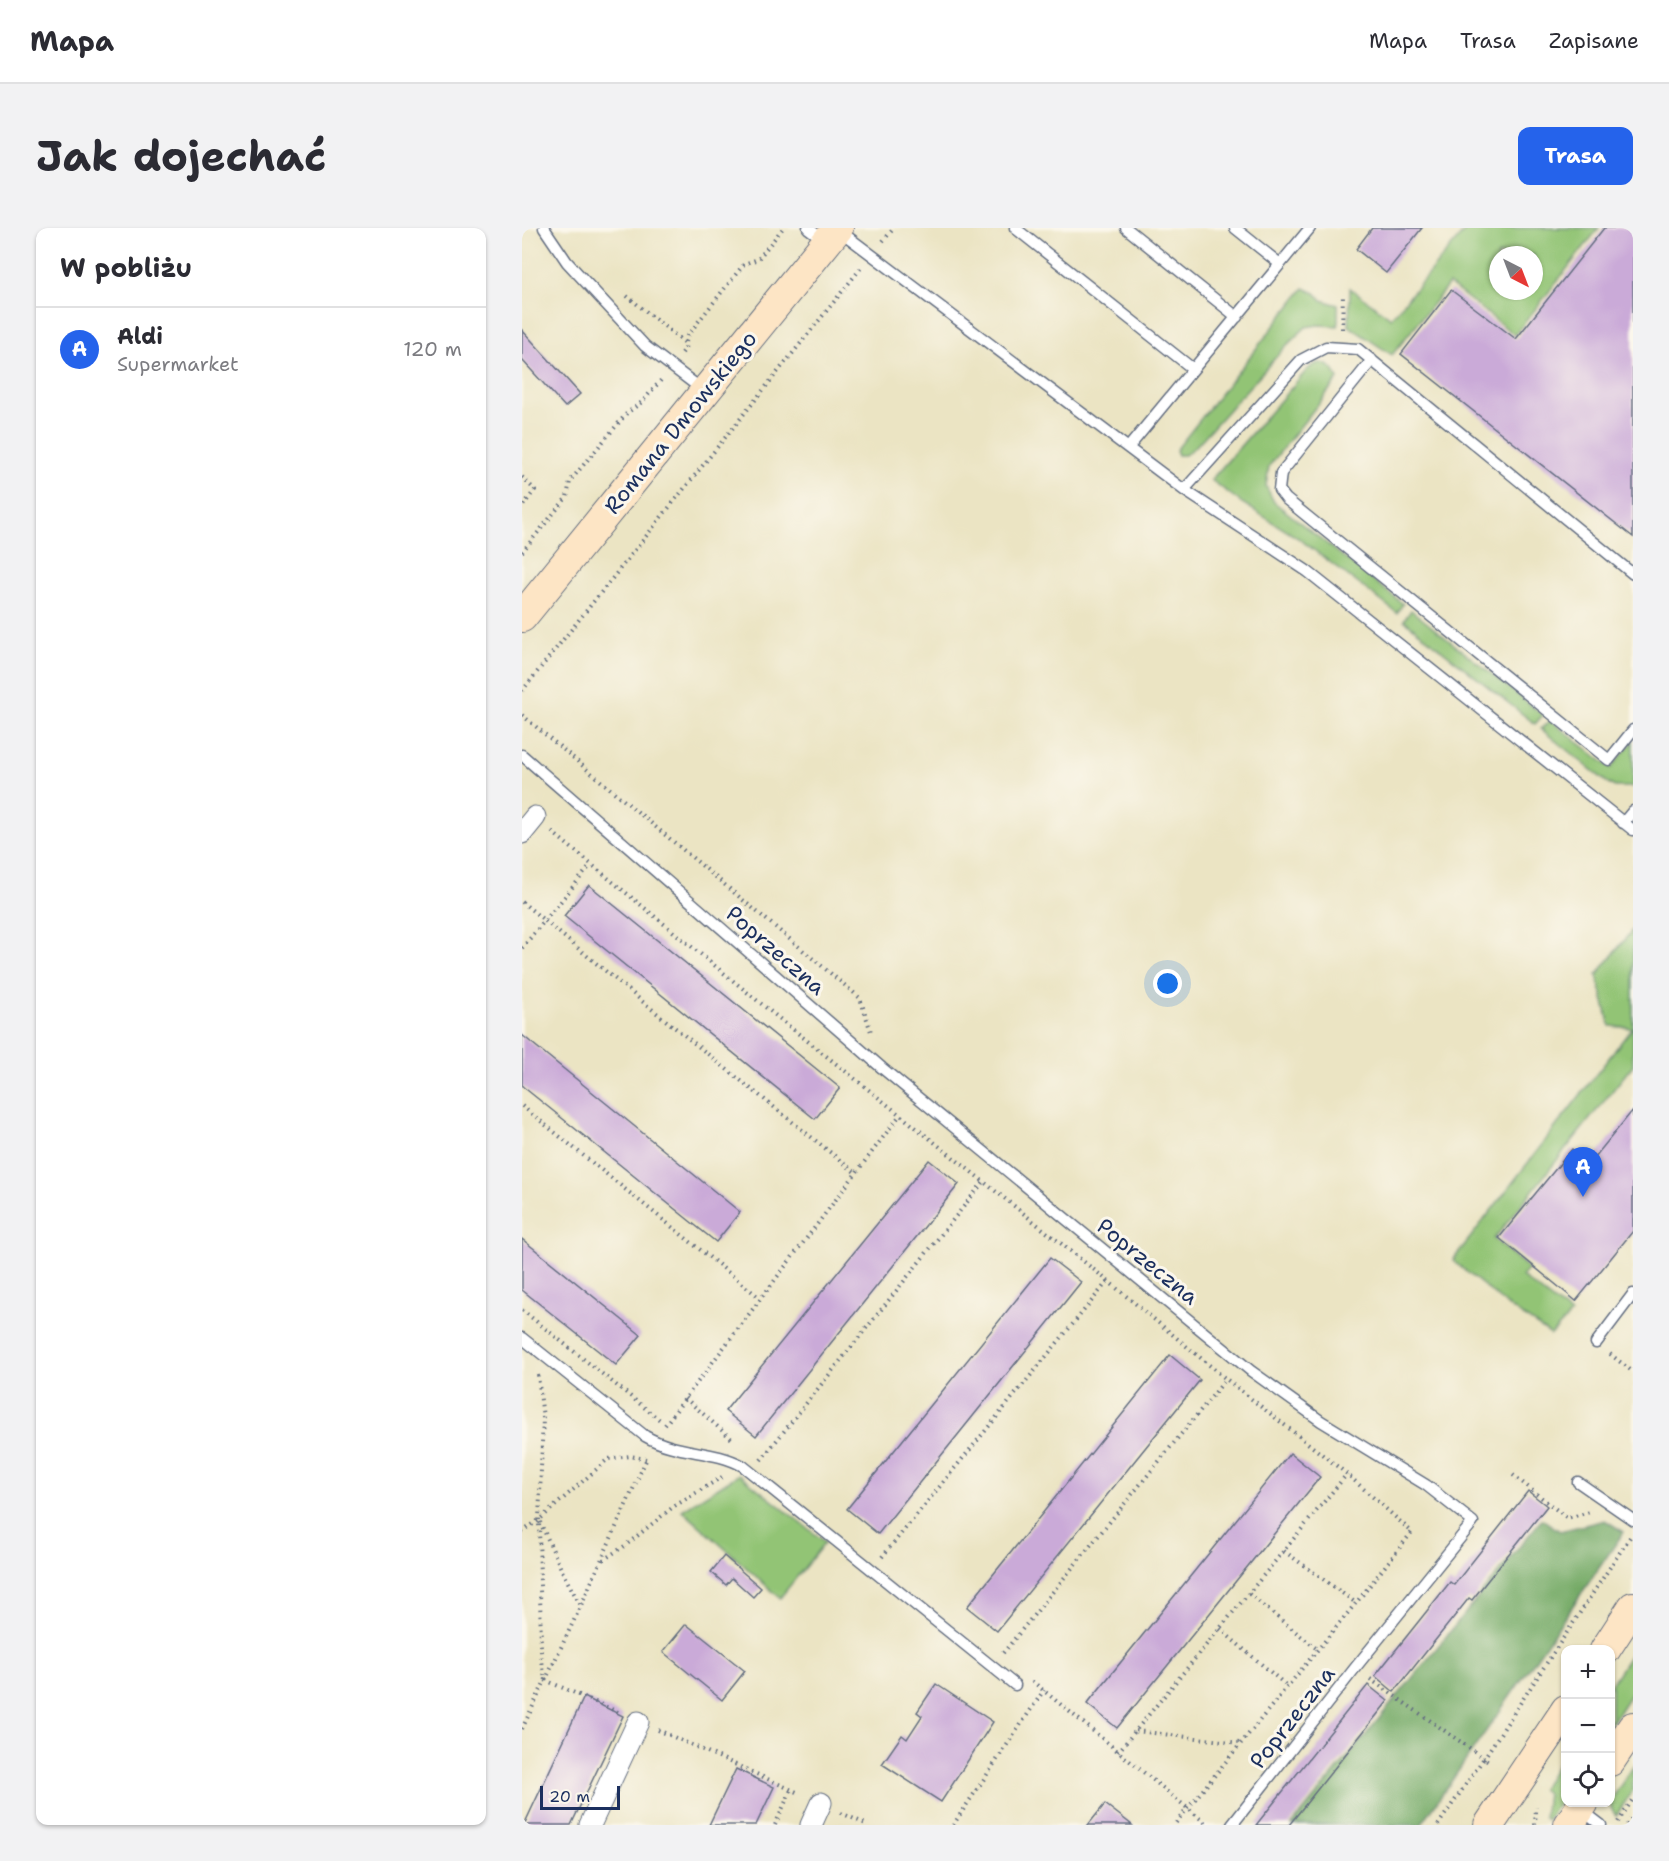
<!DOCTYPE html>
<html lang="pl">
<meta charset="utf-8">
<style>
body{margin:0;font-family:"Shantell Sans",sans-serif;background:#f2f2f3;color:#2b2b33}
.controls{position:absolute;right:18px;bottom:18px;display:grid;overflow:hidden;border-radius:12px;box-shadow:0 2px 4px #0004}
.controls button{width:54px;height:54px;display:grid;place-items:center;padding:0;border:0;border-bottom:2px solid #e1e1e2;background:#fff;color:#2b2b33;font:30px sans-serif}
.compass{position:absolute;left:967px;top:18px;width:54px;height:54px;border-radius:50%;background:#fff;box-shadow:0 2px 4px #0004;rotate:138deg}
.scale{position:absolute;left:18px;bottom:15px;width:80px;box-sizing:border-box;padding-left:6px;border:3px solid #1b2f5e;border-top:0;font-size:16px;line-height:21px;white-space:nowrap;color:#1b2f5e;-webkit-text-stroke:4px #fbf7ec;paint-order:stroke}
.you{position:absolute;left:646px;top:756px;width:21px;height:21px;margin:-15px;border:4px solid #fff;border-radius:50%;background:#1a73e8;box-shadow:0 0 0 9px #1a73e833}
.badge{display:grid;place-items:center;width:39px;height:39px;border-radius:50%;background:#2563eb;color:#fff;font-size:20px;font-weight:700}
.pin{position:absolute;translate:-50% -50px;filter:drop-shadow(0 2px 3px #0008)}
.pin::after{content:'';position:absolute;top:32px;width:21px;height:18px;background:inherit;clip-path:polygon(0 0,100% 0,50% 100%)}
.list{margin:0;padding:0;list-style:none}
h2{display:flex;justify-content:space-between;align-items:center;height:78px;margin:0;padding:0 24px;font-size:26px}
h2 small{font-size:20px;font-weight:400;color:#7c7c81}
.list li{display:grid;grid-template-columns:39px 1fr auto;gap:18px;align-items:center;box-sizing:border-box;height:84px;padding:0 24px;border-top:2px solid #e1e1e2}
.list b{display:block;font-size:22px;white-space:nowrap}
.list p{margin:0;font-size:20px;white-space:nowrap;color:#7c7c81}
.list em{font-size:20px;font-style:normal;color:#7c7c81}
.icon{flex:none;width:33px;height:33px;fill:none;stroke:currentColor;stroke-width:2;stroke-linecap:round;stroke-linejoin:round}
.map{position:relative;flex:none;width:1111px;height:1597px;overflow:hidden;border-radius:12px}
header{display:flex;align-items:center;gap:36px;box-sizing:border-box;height:84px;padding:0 30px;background:#fff;border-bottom:2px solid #e1e1e2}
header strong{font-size:28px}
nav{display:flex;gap:33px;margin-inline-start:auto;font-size:21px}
.intro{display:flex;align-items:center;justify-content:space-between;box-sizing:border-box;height:144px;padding:0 36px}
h1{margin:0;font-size:42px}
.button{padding:15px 27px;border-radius:12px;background:#2563eb;color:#fff;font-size:21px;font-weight:700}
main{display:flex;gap:36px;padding:0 36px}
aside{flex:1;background:#fff;border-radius:12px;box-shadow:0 2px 4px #0004}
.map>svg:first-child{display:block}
</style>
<header>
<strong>Mapa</strong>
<nav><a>Mapa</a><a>Trasa</a><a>Zapisane</a></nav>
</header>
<div class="intro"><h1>Jak dojechać</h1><a class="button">Trasa</a></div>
<main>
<aside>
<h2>W pobliżu<small></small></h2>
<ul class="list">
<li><span class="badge">A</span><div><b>Aldi</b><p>Supermarket</p></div><em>120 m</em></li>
</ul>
</aside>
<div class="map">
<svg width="1111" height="1597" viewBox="0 0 1111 1597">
<rect width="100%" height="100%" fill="#fbf7ec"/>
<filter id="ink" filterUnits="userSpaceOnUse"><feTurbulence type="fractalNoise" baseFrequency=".0167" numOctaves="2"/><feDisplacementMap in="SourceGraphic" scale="12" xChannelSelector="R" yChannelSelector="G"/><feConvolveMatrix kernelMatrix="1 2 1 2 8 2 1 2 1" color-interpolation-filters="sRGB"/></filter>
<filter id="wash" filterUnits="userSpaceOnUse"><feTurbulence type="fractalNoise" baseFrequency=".008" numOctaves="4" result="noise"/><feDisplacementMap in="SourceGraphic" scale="24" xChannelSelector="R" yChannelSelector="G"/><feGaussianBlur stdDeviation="1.35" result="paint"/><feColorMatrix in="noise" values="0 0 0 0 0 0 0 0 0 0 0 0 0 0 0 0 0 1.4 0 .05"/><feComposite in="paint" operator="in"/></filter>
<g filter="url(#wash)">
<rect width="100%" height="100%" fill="#ebe4c3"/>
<path fill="#92c474" stroke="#567a69" stroke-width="1.5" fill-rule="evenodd" d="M 945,0 L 1077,0 L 993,107 L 927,56 L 870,127 L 827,98 L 828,60 L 869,90 ZM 976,27 L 1012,27 L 1012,63 L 976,63 Z
M 782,60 L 793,65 L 800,72 L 816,77 L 816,98 L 796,97 L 784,99 L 764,118 L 675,217 L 663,227 L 656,227 L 654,222 Z
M 798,135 C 809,137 812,141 816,151 L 747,238 L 744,258 L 752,274 L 881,376 L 875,385 L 776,310 L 720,275 L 689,252 L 784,143 L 791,137 Z
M 889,382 L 1021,487 L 1013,496 L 882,392 Z
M 1028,492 L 1089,540 L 1111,513 L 1111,559 L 1093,559 L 1087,556 L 1019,501 Z
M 1111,701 L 1111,837 L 972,1011 L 1006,1040 L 1000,1049 L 1049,1086 L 1029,1107 L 985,1077 L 935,1036 L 931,1032 L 1110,800 L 1088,798 L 1075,747 Z
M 217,1246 L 303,1314 L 258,1370 L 160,1282 Z
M 1111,1422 L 1111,1462 L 1089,1496 L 1089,1456 Z
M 1043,1524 L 1043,1565 L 1025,1592 L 1022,1590 L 1025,1565 L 1019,1561 Z
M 1111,1539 L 1111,1562 L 1094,1588 L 1089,1580 L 1089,1572 Z"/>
<path fill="#75aa66" stroke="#486c62" stroke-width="1.5" d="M 1020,1291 L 1038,1303 L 1083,1292 L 1102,1304 L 899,1597 L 770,1597 Z"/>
<g id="blocks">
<path fill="#caaad8" d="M 850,0 L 900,0 L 864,45 L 834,21 Z
M 1082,0 L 1111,0 L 1111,309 L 879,126 L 929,62 L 994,111 Z
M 0,102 L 58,166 L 43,179 L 0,132 Z
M 67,657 L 318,860 L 293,891 L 42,688 Z
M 0,807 L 218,984 L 194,1014 L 0,858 Z
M 1111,882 L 1111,1003 L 1054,1073 L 977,1010 L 1050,921 L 1068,935 Z
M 407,932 L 437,956 L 234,1208 L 203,1183 Z
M 0,1011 L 119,1107 L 94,1137 L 0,1062 Z
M 528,1030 L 559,1054 L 356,1306 L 325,1281 Z
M 648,1127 L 678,1152 L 475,1403 L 445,1379 Z
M 768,1225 L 798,1249 L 595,1500 L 565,1476 Z
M 1006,1263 L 1025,1278 L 950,1372 L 947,1370 L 872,1464 L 853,1448 L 928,1354 L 932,1357 Z
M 202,1328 L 239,1360 L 231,1369 L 210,1350 L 204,1357 L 189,1344 Z
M 164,1396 L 223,1443 L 200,1472 L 141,1424 Z
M 414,1456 L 471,1494 L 419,1574 L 360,1536 L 380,1507 L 385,1511 L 400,1488 L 395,1484 Z
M 846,1457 L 866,1473 L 767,1597 L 734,1597 Z
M 62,1469 L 101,1488 L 49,1597 L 2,1597 Z
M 214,1541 L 252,1559 L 234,1597 L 187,1597 Z
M 583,1576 L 610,1597 L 566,1597 Z"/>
</g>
</g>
<g filter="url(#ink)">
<use href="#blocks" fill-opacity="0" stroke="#646e81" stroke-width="1.5"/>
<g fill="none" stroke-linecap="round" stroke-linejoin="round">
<g stroke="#646e81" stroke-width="13">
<path id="lane" d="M 22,0 L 45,34 L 123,118 L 182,163
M 286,0 L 302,12
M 493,0 L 671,141
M 604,0 L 715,89
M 713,0 L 758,36
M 318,3 L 662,262 L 785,343 L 1111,602
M 850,132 L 759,245 L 757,262 L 764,271 L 791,293 L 1087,532 L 1111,502
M 606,220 L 788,0
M 662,262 L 779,132 L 804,119 L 836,121 L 1111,346
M 0,527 L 360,840 L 729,1143 L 799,1193 L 904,1257 L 951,1294 L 833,1440 L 710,1597
M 1101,595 L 1111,583
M 0,1110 L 123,1208 C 156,1227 190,1221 221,1238 L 493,1457
M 1074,1115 L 1111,1066
M 1056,1254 L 1111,1292
M 1058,1581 L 1079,1597"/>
</g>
<g stroke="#646e81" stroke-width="23">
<path id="street" d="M 0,605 L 13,589
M 68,1597 L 116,1494
M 289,1597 L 299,1575"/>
</g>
<g stroke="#646e81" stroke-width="32">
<path id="secondary" d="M 0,389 L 316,0
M 1083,1422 L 1111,1379
M 1088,1533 L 1111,1499
M 967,1597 L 1044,1482
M 1047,1597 L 1062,1574"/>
</g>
<path stroke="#646e81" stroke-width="4" stroke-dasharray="1.5 4.5" stroke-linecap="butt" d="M 361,13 L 372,0
M 105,68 L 163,115
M 820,101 L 821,67
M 160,125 L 163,121 L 165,108 L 222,36 L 236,31 L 261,0
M 0,249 L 13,262 L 0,279
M 0,324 L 45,269 L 48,253 L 105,185 L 120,174 L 139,152
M 0,463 L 339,40
M 0,487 L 338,770 L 350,807
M 30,604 L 248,783 L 586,1053 L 704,1151 L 825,1246 L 890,1304 L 834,1375 L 652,1597
M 0,674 L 121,774 L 334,945
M 0,720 L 69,637
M 0,878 L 238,1070
M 0,1082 L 138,1192
M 1088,1126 L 1111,1144
M 16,1147 L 21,1190 L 17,1292 L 19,1426 L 23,1452 L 96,1484
M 163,1170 L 212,1213
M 143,1197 L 378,887
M 239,1232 L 462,953
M 991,1247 L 1045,1290 L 1068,1284
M 18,1294 L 42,1347 L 58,1376
M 0,1304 L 17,1292 L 86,1231 L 108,1228 L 124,1231
M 762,1323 L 834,1375
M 360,1329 L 586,1053
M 81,1332 L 104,1317 L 151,1279 L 200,1249
M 727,1366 L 795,1421
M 698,1401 L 765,1458
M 481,1425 L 704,1151
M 848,1451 L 962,1530 L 1108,1309
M 510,1453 L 686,1597
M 0,1501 L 56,1384 L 125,1230
M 136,1502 L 277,1565
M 614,1503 L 718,1515
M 596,1524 L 825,1246
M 319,1585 L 346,1597
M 1096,1594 L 1111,1571
M 253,1597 L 269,1562
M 431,1597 L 522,1462
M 916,1597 L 962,1530 L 968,1534
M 1013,1597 L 1014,1579
M 1105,1597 L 1111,1588"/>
<use href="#lane" stroke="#fff" stroke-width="10"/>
<use href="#street" stroke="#fff" stroke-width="21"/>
<use href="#secondary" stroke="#fde5c5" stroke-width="30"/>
</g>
</g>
<g text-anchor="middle" stroke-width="6" stroke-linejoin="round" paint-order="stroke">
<g font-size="22" fill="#1b2f5e" stroke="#fbf7ec">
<text transform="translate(158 194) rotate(-51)" y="8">Romana Dmowskiego</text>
<text transform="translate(254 722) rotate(41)" y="8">Poprzeczna</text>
<text transform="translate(626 1033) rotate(39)" y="8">Poprzeczna</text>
<text transform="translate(770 1489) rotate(-52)" y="8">Poprzeczna</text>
</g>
</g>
</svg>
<div class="controls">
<button>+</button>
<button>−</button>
<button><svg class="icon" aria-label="locate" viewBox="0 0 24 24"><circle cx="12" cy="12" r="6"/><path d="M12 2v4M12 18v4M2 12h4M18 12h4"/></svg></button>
</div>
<svg class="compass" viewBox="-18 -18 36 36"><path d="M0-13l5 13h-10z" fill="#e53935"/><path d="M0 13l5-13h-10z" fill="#7c7c81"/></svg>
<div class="scale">20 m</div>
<div class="you"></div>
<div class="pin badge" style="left:1061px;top:969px">A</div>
</div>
</main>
